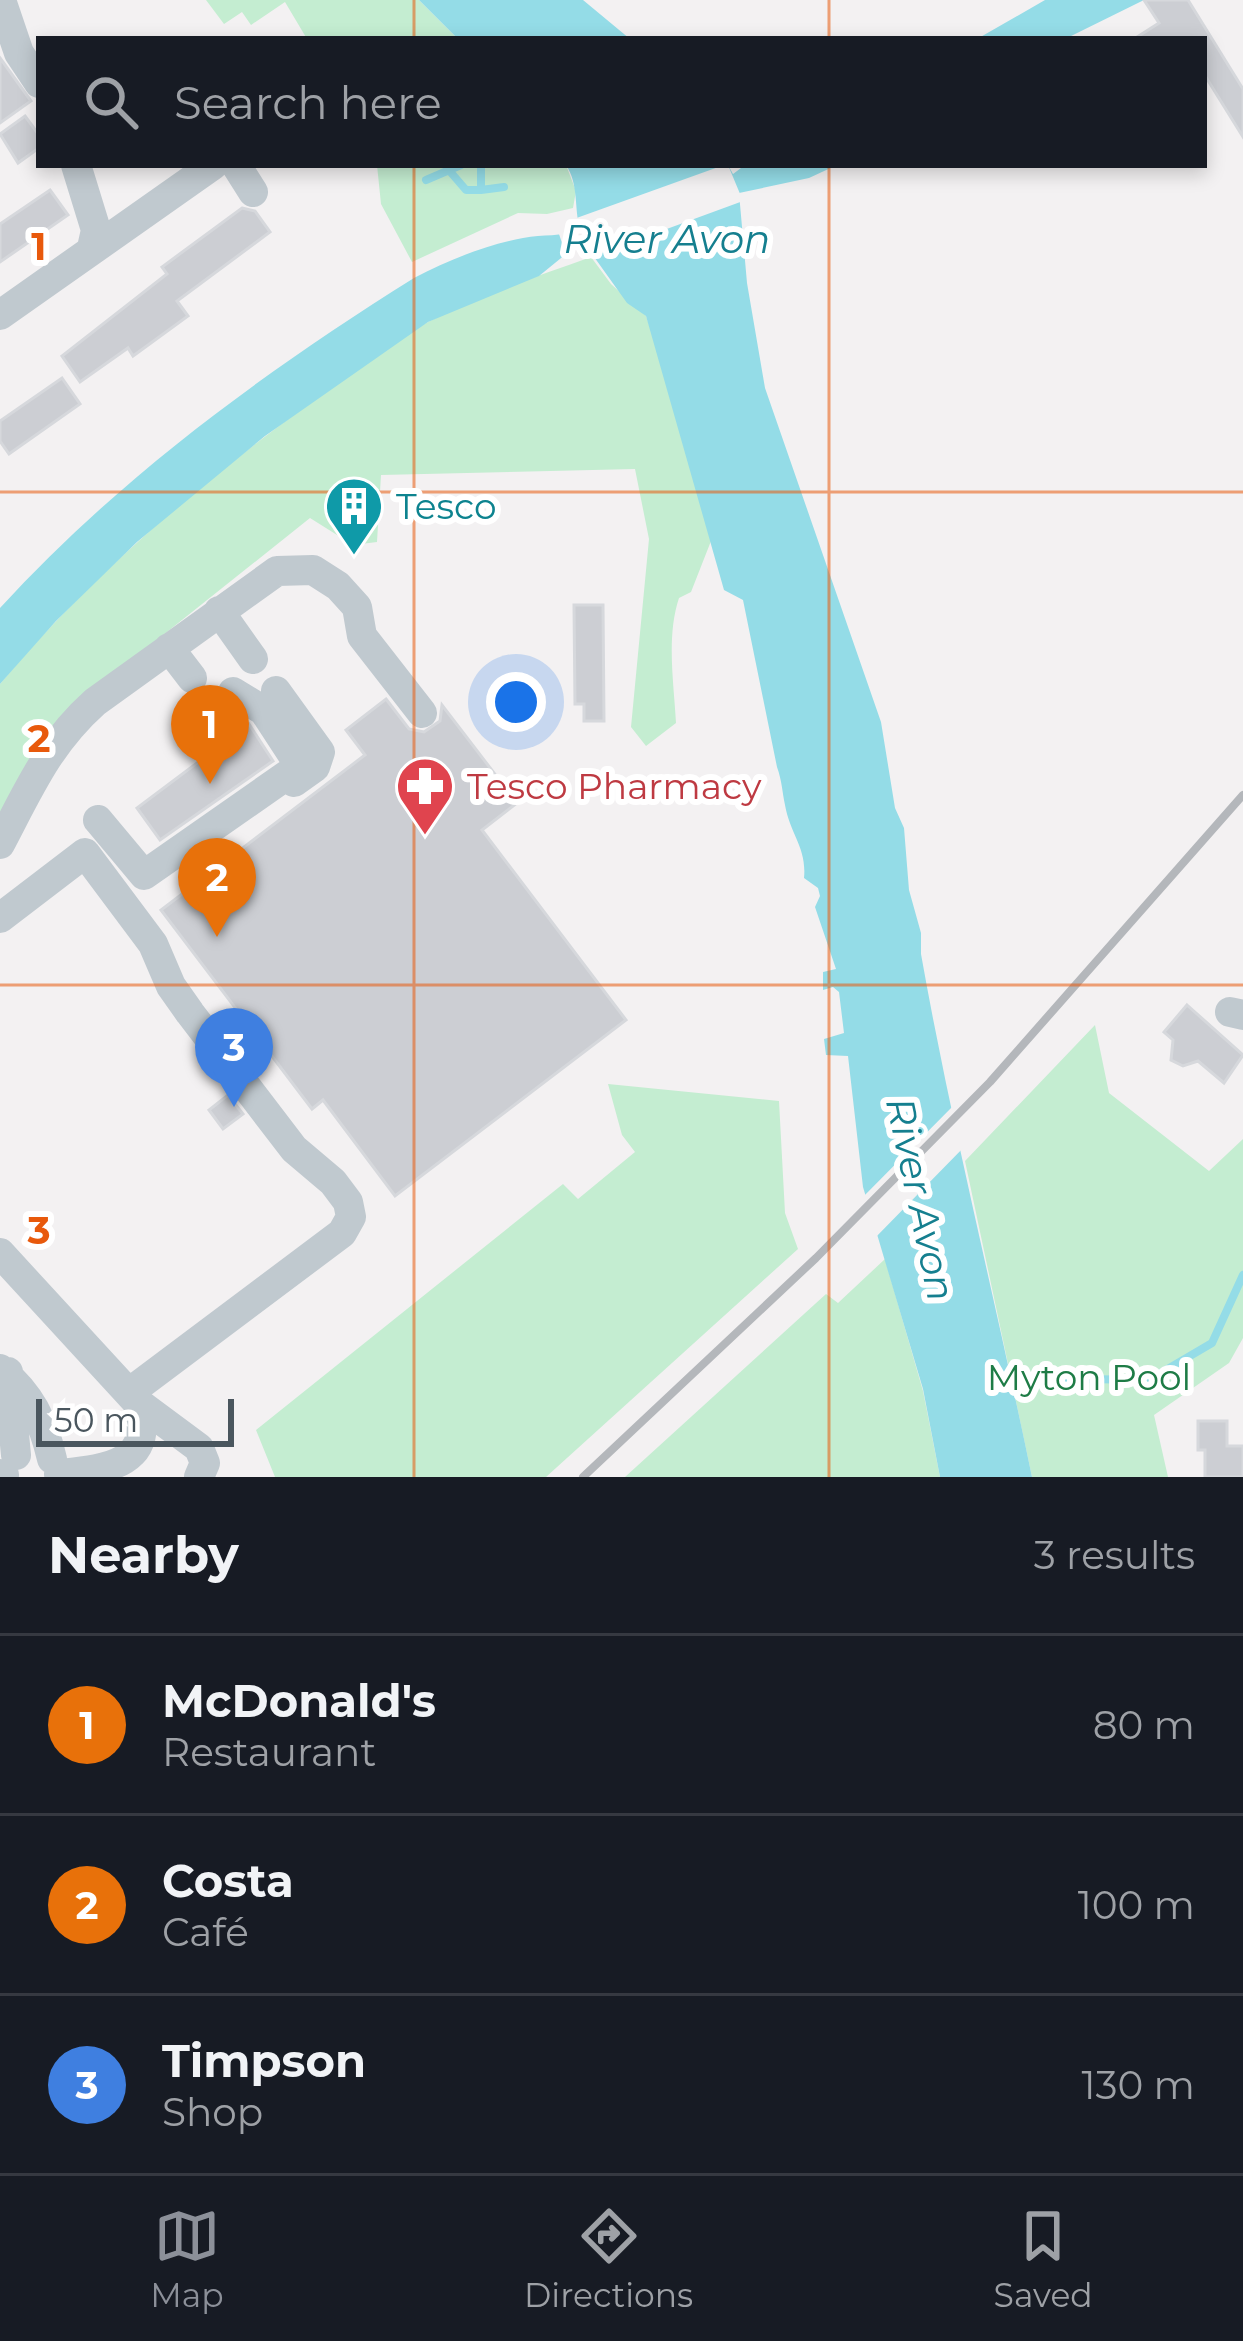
<!DOCTYPE html>
<meta charset="utf-8">
<style>
body{margin:0;font-family:Montserrat,sans-serif;background:#20242c;color:#f1f3f6}
.scale{position:absolute;left:36px;bottom:30px;width:198px;box-sizing:border-box;padding-left:12px;border:6px solid #4a565e;border-top:0;font-size:33px;line-height:42px;white-space:nowrap;color:#4a565e;-webkit-text-stroke:9px #fff;paint-order:stroke}
.you{position:absolute;left:516px;top:702px;width:42px;height:42px;margin:-30px;border:9px solid #fff;border-radius:50%;background:#1a73e8;box-shadow:0 0 0 18px #1a73e833}
.badge{display:grid;place-items:center;width:78px;height:78px;border-radius:50%;background:#8c9099;color:#fff;font-size:39px;font-weight:700}
.pin{position:absolute;translate:-50% -99px;filter:drop-shadow(0 3px 6px #0008)}
.pin::after{content:'';position:absolute;top:63px;width:42px;height:36px;background:inherit;clip-path:polygon(0 0,100% 0,50% 100%)}
.list{margin:0;padding:0;list-style:none}
h2{display:flex;justify-content:space-between;align-items:center;height:156px;margin:0;padding:0 48px;font-size:51px}
h2 small{font-size:39px;font-weight:400;color:#9ea1a6}
.list li{display:grid;grid-template-columns:78px 1fr auto;gap:36px;align-items:center;box-sizing:border-box;height:180px;padding:0 48px;border-top:3px solid #363941}
.list b{display:block;font-size:45px;white-space:nowrap}
.list p{margin:0;font-size:39px;white-space:nowrap;color:#9ea1a6}
.list em{font-size:39px;font-style:normal;color:#9ea1a6}
.icon{flex:none;width:66px;height:66px;fill:none;stroke:currentColor;stroke-width:2;stroke-linecap:round;stroke-linejoin:round}
.map{position:relative;flex:none;width:1243px;height:1477px;overflow:hidden}
.search{position:absolute;background:#171b24;box-shadow:0 6px 18px #0003;left:36px;right:36px;top:36px;height:132px;display:flex;align-items:center;gap:30px;box-sizing:border-box;padding:0 42px;border-radius:0px;color:#9ea1a6;font-size:45px}
.sheet{height:696px;background:#171b24}
nav{display:flex;justify-content:space-around;align-items:center;box-sizing:border-box;height:168px;border-top:3px solid #363941;background:#171b24;font-size:33px;color:#9ea1a6}
nav a{display:grid;justify-items:center;gap:6px}
nav .on{color:#8c9099}
.map>svg:first-child{display:block}
</style>
<div class="map">
<svg width="1243" height="1477" viewBox="0 0 1243 1477">
<rect width="100%" height="100%" fill="#f3f1f2"/>
<path fill="#c4edd1" d="M 206,0 L 419,0 L 458,39 L 307,39 L 285,2 L 251,25 L 242,12 L 224,24 Z
M 377,165 L 566,165 L 576,191 L 573,208 L 547,214 L 518,213 L 412,262 L 381,204 Z
M 591,257 L 611,284 L 646,316 L 662,363 L 711,541 L 691,592 L 679,598 C 666,637 674,683 676,723 L 646,746 L 631,727 L 649,539 L 635,469 L 381,475 L 377,542 L 353,545 L 310,518 L 113,675 L 43,738 L 0,827 L 0,684 C 90,576 200,483 314,400 C 351,373 388,344 428,322 C 480,295 536,277 591,257 Z
M 1095,1025 L 1109,1093 L 1209,1171 L 1243,1139 L 1243,1338 L 1229,1363 L 1154,1415 L 1168,1477 L 1032,1477 L 965,1161 Z
M 608,1084 L 779,1101 L 785,1213 L 798,1249 L 546,1477 L 275,1477 L 256,1430 L 563,1184 L 578,1199 L 635,1152 L 622,1135 Z
M 885,1259 L 923,1391 L 940,1477 L 625,1477 L 826,1294 L 838,1303 Z"/>
<path fill="#94dce7" d="M 419,0 L 583,0 L 630,39 L 458,39 Z
M 1045,0 L 1144,0 L 1065,39 L 977,39 Z
M 566,165 L 728,165 L 733,174 L 745,165 L 837,165 L 809,178 L 739,193 L 747,283 L 765,388 L 881,722 L 895,808 L 904,828 L 909,890 L 921,933 L 921,954 C 952,1129 996,1302 1032,1477 L 940,1477 L 923,1389 L 863,1187 L 848,1056 L 826,1055 L 824,1039 L 844,1033 L 839,992 L 833,987 L 823,990 L 823,972 L 836,969 L 815,907 L 820,896 L 818,888 L 804,878 C 807,848 790,834 785,805 C 782,791 782,781 777,767 L 743,600 L 724,590 L 646,316 L 627,303 L 587,247 L 566,254 L 539,276 L 428,322 L 265,436 L 137,542 L 56,621 L 0,684 L 0,608 C 120,477 264,372 414,278 C 448,260 486,245 523,238 C 544,234 560,237 580,230 C 574,209 579,184 566,165 Z"/>
<path fill="#f3f1f2" d="M 724,165 L 728,165 L 743,201 L 585,259 L 583,254 L 568,261 L 558,231 L 573,226 L 571,220 Z
M 954,1105 L 967,1144 L 873,1240 L 861,1199 Z"/>
<g fill="none" stroke-linecap="round" stroke-linejoin="round">
<path stroke="#94dce7" stroke-width="8" d="M 447,168 L 466,190 L 481,190 L 481,165
M 426,180 L 461,165
M 481,190 L 504,187
M 1012,1378 L 1149,1380 L 1212,1343 L 1243,1275"/>
</g>
<path fill="#ccced3" stroke="#d6d8dc" stroke-width="3" d="M 1144,0 L 1188,0 L 1243,89 L 1243,137 L 1204,74 L 1204,39 L 1134,39 L 1159,23 Z
M 0,58 L 31,101 L 0,123 Z
M 25,116 L 39,135 L 39,148 L 18,163 L 0,134 Z
M 50,190 L 68,215 L 0,262 L 0,224 Z
M 242,208 L 255,211 L 270,232 L 177,301 L 188,316 L 133,356 L 128,348 L 80,382 L 62,356 L 167,274 L 162,267 Z
M 62,378 L 80,404 L 9,454 L 0,441 L 0,421 Z
M 574,605 L 603,605 L 604,721 L 584,721 L 584,704 L 575,704 Z
M 386,699 L 409,729 L 424,732 L 440,721 L 442,705 L 517,803 L 482,830 L 626,1020 L 395,1196 L 323,1100 L 312,1109 L 161,910 L 365,755 L 346,730 Z
M 249,724 L 273,761 L 160,840 L 137,808 Z
M 1187,1005 L 1243,1055 L 1224,1083 L 1198,1061 L 1183,1066 L 1171,1060 L 1173,1040 L 1164,1032 Z
M 228,1095 L 243,1114 L 223,1129 L 209,1110 Z
M 1198,1421 L 1227,1421 L 1227,1446 L 1243,1446 L 1243,1477 L 1205,1477 L 1205,1450 L 1198,1450 Z"/>
<g fill="none" stroke-linecap="round" stroke-linejoin="round">
<path stroke="#c0c9cf" stroke-width="30" d="M 1,0 L 19,53 L 39,83
M 76,165 L 96,230 L 92,248
M 236,165 L 253,192
M 0,315 L 213,165
M 219,611 L 253,659
M 169,648 L 192,678
M 276,691 L 320,752 L 315,767 L 294,782
M 233,692 L 279,720
M 98,820 L 144,875 L 300,766 L 264,711
M 0,844 C 29,789 48,744 95,702 L 277,571 L 313,570 L 338,586 L 357,607 L 362,636 L 422,713
M 0,918 L 85,853 L 153,944 L 171,986 L 190,1013 L 294,1149 L 333,1182 L 348,1202 L 351,1217 L 342,1233 L 130,1392
M 1230,1012 L 1243,1015
M 0,1253 L 137,1402 L 199,1448 L 205,1463 L 199,1477
M 0,1369 C 31,1395 43,1420 52,1459
M 8,1372 L 16,1455
M 0,1474 L 4,1475
M 59,1474 C 106,1469 157,1465 137,1402"/>
<path stroke="#b4b7bb" stroke-width="8" d="M 583,1477 L 816,1258 L 990,1082 L 1243,795"/>
</g>
<path fill="none" stroke="#e8590c" stroke-width="3" stroke-opacity="0.55" d="M 414,0 L 414,39M 829,0 L 829,39M 414,165 L 414,1477M 829,165 L 829,1477M 0,492 L 1243,492M 0,985 L 1243,985"/>
<defs>
<g id="building-pin" transform="scale(3)"><path d="M0 17L-7.5 6A9.5 9.5 0 1 1 7.5 6Z" fill="#0f9aa8" stroke="#fff"/><path d="M-4-6H4V6H1V3H-1V6H-4ZM-2.5-4.3h1.7v1.8h-1.7ZM.8-4.3h1.7v1.8H.8ZM-2.5-1h1.7V.8h-1.7ZM.8-1h1.7V.8H.8Z" fill="#fff"/></g>
<g id="pharmacy-pin" transform="scale(3)"><path d="M0 17L-7.5 6A9.5 9.5 0 1 1 7.5 6Z" fill="#e0444e" stroke="#fff"/><path d="M-2-6h4v4h4v4h-4v4h-4v-4h-4v-4h4Z" fill="#fff"/></g>
</defs>
<g fill-rule="evenodd">
<use href="#building-pin" x="354" y="506"/>
<use href="#pharmacy-pin" x="425" y="786"/>
</g>
<g text-anchor="middle" stroke-width="12" stroke-linejoin="round" paint-order="stroke">
<g font-size="36" fill="#0d838f" stroke="#fff" text-anchor="start">
<text x="396" y="519">Tesco</text>
</g>
<g font-size="36" fill="#be3a42" stroke="#fff" text-anchor="start">
<text x="467" y="799">Tesco Pharmacy</text>
</g>
<g font-size="36" fill="#1e7c46" stroke="#fff">
<text x="1089" y="1390">Myton Pool</text>
</g>
<g font-size="39" font-style="italic" fill="#157f8f" stroke="#fff">
<text x="667" y="253">River Avon</text>
<text transform="translate(921 1199) rotate(78)" y="14">River Avon</text>
</g>
</g>
<g font-size="39" text-anchor="middle" font-weight="bold" fill="#e8590c" stroke="#fff" stroke-width="12" stroke-linejoin="round" paint-order="stroke">
<text x="39" y="260">1</text>
<text x="39" y="752">2</text>
<text x="39" y="1244">3</text>
</g>
</svg>
<div class="scale">50 m</div>
<div class="you"></div>
<div class="pin badge" style="left:210px;top:784px;background:#e8710a">1</div>
<div class="pin badge" style="left:217px;top:937px;background:#e8710a">2</div>
<div class="pin badge" style="left:234px;top:1107px;background:#3f7fe0">3</div>
<div class="search"><svg class="icon" aria-label="search" viewBox="0 0 24 24"><circle cx="10" cy="10" r="6"/><path d="M15 15l6 6"/></svg>Search here</div>
</div>
<section class="sheet">
<h2>Nearby<small>3 results</small></h2>
<ul class="list">
<li><span class="badge" style="background:#e8710a">1</span><div><b>McDonald's</b><p>Restaurant</p></div><em>80 m</em></li>
<li><span class="badge" style="background:#e8710a">2</span><div><b>Costa</b><p>Café</p></div><em>100 m</em></li>
<li><span class="badge" style="background:#3f7fe0">3</span><div><b>Timpson</b><p>Shop</p></div><em>130 m</em></li>
</ul>
</section>
<nav>
<a class="on"><svg class="icon" aria-label="map" viewBox="0 0 24 24"><path d="M3 6l6-2 6 2 6-2v14l-6 2-6-2-6 2zM9 4v14M15 6v14"/></svg>Map</a>
<a><svg class="icon" aria-label="directions" viewBox="0 0 24 24"><path d="M12 3l9 9-9 9-9-9zM9 14v-3h6M13 9l2 2-2 2"/></svg>Directions</a>
<a><svg class="icon" aria-label="saved" viewBox="0 0 24 24"><path d="M7 4h10v16l-5-4-5 4z"/></svg>Saved</a>
</nav>
